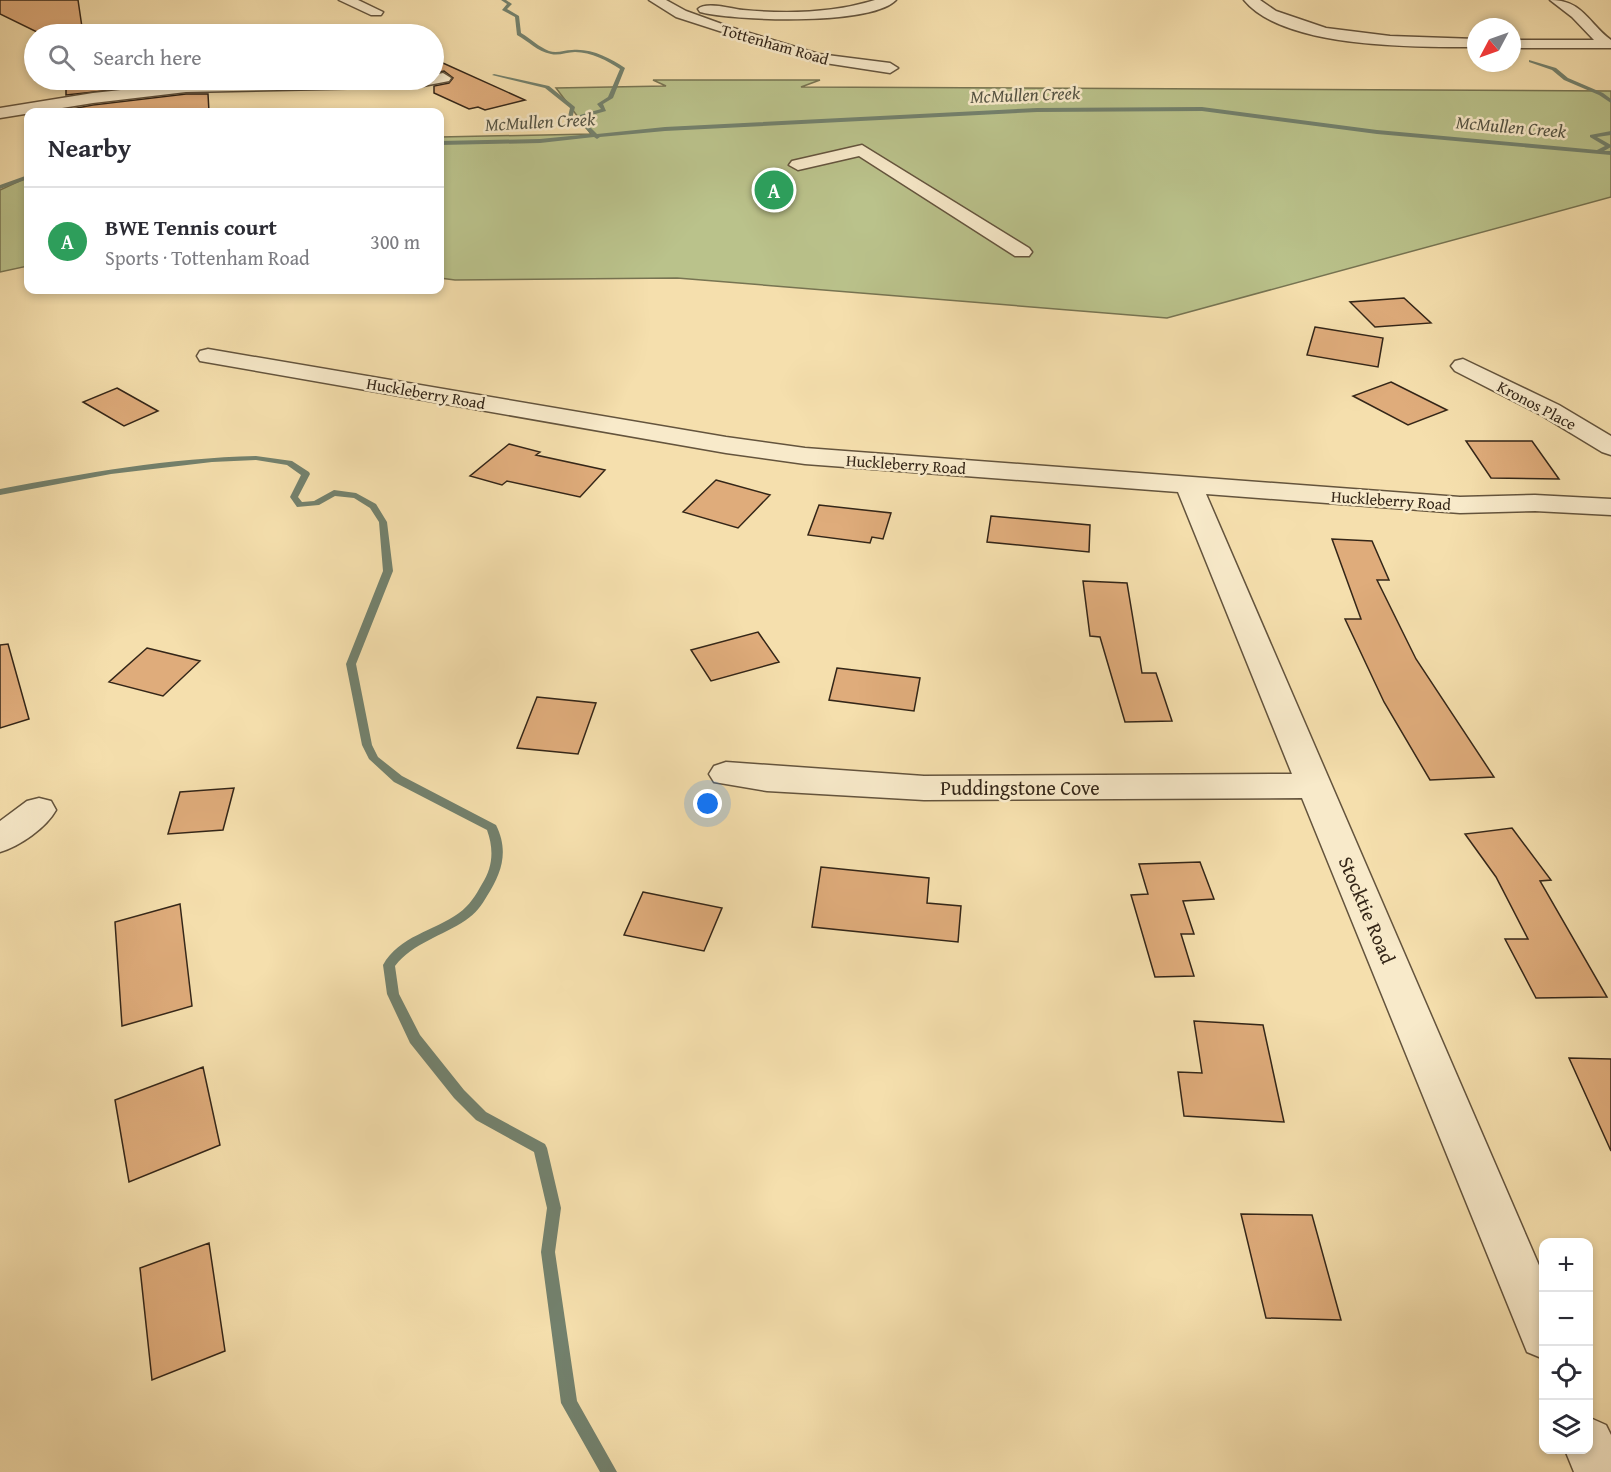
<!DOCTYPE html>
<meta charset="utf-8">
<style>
body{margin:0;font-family:"Gentium Book Plus",serif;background:#f2f2f3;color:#2b2b33}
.controls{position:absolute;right:18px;bottom:18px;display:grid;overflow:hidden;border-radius:12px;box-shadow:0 3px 9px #0003}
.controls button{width:54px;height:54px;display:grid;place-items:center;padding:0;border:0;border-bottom:2px solid #e1e1e2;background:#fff;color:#2b2b33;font:30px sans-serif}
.compass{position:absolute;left:1467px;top:18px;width:54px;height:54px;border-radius:50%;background:#fff;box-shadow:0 3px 9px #0003;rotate:229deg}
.you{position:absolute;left:708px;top:804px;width:21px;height:21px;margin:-15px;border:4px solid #fff;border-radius:50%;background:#1a73e8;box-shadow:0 0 0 9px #1a73e833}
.badge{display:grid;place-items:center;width:39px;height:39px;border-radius:50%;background:#0b8043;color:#fff;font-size:20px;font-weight:700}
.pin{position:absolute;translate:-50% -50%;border:3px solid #fff;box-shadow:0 2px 6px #0006}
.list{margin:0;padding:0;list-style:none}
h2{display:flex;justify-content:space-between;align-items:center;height:78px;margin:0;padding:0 24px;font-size:26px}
h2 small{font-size:20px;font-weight:400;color:#7c7c81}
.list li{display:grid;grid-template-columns:39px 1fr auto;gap:18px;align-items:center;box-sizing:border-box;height:108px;padding:0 24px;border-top:2px solid #e1e1e2}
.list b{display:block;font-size:22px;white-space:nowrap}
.list p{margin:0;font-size:20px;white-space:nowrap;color:#7c7c81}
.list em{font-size:20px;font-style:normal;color:#7c7c81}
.icon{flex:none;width:33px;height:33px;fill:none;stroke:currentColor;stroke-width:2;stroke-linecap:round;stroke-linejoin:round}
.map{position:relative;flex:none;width:1611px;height:1472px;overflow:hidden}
.search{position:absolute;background:#fff;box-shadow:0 3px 9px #0003;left:24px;top:24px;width:420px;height:66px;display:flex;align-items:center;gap:15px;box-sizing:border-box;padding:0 21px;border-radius:33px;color:#7c7c81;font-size:22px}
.panel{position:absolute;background:#fff;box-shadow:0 3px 9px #0003;left:24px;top:108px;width:420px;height:186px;border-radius:12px}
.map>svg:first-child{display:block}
</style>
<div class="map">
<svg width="1611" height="1472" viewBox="0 0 1611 1472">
<rect width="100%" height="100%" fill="#f5dfad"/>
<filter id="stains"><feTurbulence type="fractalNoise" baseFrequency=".00333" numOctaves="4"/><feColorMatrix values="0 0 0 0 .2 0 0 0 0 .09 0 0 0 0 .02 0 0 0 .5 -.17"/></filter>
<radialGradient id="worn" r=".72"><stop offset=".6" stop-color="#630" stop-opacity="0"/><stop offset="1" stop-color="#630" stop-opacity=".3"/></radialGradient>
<path fill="#bac28b" stroke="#777452" stroke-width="1.5" d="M 653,80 L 820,80 L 801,87 L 1611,91 L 1611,197 L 1167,318 L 677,278 L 455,280 L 440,278 L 440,137 L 591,134 L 556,88 L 666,86 Z
M 28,177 L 28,266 L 0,272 L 0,190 Z"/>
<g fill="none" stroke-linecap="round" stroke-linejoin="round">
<path fill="#73816d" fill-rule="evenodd" d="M 501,0 L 506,0 L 512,4 L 507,9 L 519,16 L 521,33 C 531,39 539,47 549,51 C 557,54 564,50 572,50 C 591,48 610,58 625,68 L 613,98 L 603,104 L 606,111 L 585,117 L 585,124 L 589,126 L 597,134 L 665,127 L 1037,108 L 1202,107 L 1377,130 L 1597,150 L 1605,146 L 1590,137 L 1590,135 L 1611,131 L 1611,135 L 1597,137 L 1611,145 L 1611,147 L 1604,151 L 1611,151 L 1611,155 L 1377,134 L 1202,111 L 1037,112 L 665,131 L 600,137 L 597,139 L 594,137 L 540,143 L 440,145 L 440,141 L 540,139 L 591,134 L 585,128 L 567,121 L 570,108 L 545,88 L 492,75 L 494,74 L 549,86 L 575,107 L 572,119 L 579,122 L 580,115 L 601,109 L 597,104 L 608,97 L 620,69 C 608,61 591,52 575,52 C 567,52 559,56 551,54 C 538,52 528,41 517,35 L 515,17 L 502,10 L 507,4 Z
M 1529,60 L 1556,68 L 1568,78 L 1603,93 L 1611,99 L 1611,103 L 1599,95 L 1564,80 L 1552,70 L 1529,62 Z
M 28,175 L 28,179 L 0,189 L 0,185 Z
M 256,456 L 292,461 L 309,472 L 310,474 L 298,497 L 302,502 L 314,501 L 334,490 L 356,493 L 376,504 L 387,522 L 393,571 L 356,664 L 372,745 L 378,757 L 402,776 L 496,825 C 509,851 502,873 487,896 C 482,905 475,914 466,920 C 442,936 413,943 395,966 L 399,994 L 420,1035 L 464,1090 L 486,1112 L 545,1144 L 547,1148 L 561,1208 L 555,1252 L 577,1401 L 617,1472 L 600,1472 L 561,1403 L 541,1252 L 547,1208 L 534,1152 L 476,1120 L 454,1098 L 410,1043 L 387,994 L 383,965 C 399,936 434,931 459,913 C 469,906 476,895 482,884 C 493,867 494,849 487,830 L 394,782 L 369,759 L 362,745 L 346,664 L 383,571 L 379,522 L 370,508 L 354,498 L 335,496 L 319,505 L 297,507 L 290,497 L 301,475 L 287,465 L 256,460 L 212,462 L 111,474 L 0,495 L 0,489 C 85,473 170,458 256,456 Z"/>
</g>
<path fill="#dfac7b" stroke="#342618" stroke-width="1.5" d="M 0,0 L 78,0 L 83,34 L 41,34 L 0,14 Z
M 434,59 L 525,100 L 485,110 L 478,107 L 469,109 L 434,93 L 434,86 L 449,83 L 453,78 L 444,71 L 434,73 Z
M 66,80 L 207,80 L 66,95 Z
M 186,94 L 208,94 L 209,112 L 66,112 L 66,110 L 93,105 Z
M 1404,298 L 1431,323 L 1375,327 L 1350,302 Z
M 1315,327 L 1383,338 L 1378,367 L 1307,355 Z
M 1391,382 L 1447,410 L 1408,425 L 1353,396 Z
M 117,388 L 158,411 L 124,426 L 83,402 Z
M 1466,441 L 1532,441 L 1559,479 L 1491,478 Z
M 509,444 L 540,452 L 536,455 L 605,470 L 580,497 L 507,481 L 502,485 L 470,476 Z
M 716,480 L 770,495 L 738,528 L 683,512 Z
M 819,505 L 891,513 L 883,539 L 872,537 L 870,543 L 808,535 Z
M 991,516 L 1090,525 L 1089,552 L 987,542 Z
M 1332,539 L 1372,541 L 1389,580 L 1377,580 L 1416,659 L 1494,777 L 1430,780 L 1384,702 L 1345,619 L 1361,619 Z
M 1083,581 L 1127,583 L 1142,673 L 1156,673 L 1172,721 L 1125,722 L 1100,637 L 1090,636 Z
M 758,632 L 779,662 L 711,681 L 691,650 Z
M 8,644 L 29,719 L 0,728 L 0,645 Z
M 147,648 L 200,661 L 163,696 L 109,682 Z
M 837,668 L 920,678 L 914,711 L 829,700 Z
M 537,697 L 596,703 L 578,754 L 517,748 Z
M 234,788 L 223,830 L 168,834 L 180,792 Z
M 1512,828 L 1551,880 L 1540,881 L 1607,997 L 1536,998 L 1505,939 L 1528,939 L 1496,877 L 1465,834 Z
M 1200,862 L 1214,899 L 1183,901 L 1194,934 L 1181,934 L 1194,976 L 1155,977 L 1131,895 L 1148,894 L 1139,864 Z
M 821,867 L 929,878 L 927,903 L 961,906 L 958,942 L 812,927 Z
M 643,892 L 722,908 L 704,951 L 624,935 Z
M 180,904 L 192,1006 L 122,1026 L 115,922 Z
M 1194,1021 L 1263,1025 L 1284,1122 L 1184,1116 L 1178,1072 L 1202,1073 Z
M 1569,1058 L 1611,1059 L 1611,1151 Z
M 203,1067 L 220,1145 L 129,1182 L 115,1100 Z
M 1241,1214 L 1312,1215 L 1341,1320 L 1266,1318 Z
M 209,1243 L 225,1351 L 152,1380 L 140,1268 Z"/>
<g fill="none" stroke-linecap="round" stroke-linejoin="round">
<g stroke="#64543d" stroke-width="3">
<path id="minor" d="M 339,0 L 358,0 L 383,12 L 381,15 L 371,15 Z
M 649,0 L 666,0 L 686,11 L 733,28 L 819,54 L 890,63 L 898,68 L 890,73 L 812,61 L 676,17 Z
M 875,0 L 896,0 C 871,26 735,21 700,12 L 698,9 C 706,1 732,9 743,10 C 786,14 834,13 875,0 Z
M 1244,0 L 1260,0 L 1276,11 L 1326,28 L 1390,36 L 1476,39 L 1476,47 C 1417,47 1284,49 1244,0 Z
M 1550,0 C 1583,0 1588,23 1611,40 L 1611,48 L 1512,48 L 1512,40 L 1594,40 L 1572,17 Z
M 443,73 L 451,78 L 449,81 L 418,87 L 186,92 L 93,103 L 0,118 L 0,108 L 93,93 L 186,83 L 242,80 L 434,80 L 434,75 Z
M 862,145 L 1029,248 L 1032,252 L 1029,256 L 1015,256 L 859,156 L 798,170 L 789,165 L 792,161 Z
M 208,349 L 726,437 L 805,448 L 1460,497 L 1535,495 L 1611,499 L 1611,515 L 1535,511 L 1460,513 L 1206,494 L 1544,1277 L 1544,1359 L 1527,1352 L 1302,798 L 924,800 L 767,791 L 714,782 L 709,774 L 714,766 L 726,762 L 924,776 L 1292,774 L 1178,492 L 805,464 L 726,453 L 200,361 L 197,356 L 200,351 Z
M 1463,359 L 1559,405 L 1611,436 L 1611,455 L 1602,452 L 1541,415 L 1455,371 L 1451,366 L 1455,361 Z
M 39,798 L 51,801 L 56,810 C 46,828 20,846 0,852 L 0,821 L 27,801 Z
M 1588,1417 L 1606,1425 L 1611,1435 L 1611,1472 L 1574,1472 L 1565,1450 L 1588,1450 Z"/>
</g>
<use href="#minor" fill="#f8eaca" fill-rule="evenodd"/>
</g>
<g text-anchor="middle" stroke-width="5" stroke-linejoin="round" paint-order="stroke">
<g font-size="16" fill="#342618" stroke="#f8eaca">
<text transform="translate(775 44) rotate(16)" y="6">Tottenham Road</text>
<text transform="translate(426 393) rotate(10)" y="6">Huckleberry Road</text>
<text transform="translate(1537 405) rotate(28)" y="6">Kronos Place</text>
<text transform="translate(906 464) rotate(4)" y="6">Huckleberry Road</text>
<text transform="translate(1391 500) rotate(4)" y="6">Huckleberry Road</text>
</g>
<g font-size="18" font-style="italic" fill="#545343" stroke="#f8eaca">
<text transform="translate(1025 95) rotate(-2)" y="6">McMullen Creek</text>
<text transform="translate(540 122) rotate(-3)" y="6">McMullen Creek</text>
<text transform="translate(1511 127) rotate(5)" y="6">McMullen Creek</text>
</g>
<g font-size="20" fill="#342618" stroke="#f8eaca">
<text x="1020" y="795">Puddingstone Cove</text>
<text transform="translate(1367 910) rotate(67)" y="7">Stocktie Road</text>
</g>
</g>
<rect width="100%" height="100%" filter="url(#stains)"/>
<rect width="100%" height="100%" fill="url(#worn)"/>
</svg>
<div class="controls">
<button>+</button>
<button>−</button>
<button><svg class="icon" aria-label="locate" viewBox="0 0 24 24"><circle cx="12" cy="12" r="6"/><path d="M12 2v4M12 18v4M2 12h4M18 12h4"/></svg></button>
<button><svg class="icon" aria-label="layers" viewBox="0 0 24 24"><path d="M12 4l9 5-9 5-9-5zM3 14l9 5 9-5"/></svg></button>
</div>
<svg class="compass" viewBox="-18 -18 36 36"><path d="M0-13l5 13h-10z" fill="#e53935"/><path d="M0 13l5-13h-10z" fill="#7c7c81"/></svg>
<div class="you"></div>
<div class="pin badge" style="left:774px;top:190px;background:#2e9e5b">A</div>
<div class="search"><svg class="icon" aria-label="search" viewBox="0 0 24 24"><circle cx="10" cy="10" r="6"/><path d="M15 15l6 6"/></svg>Search here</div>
<section class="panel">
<h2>Nearby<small></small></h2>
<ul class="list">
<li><span class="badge" style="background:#2e9e5b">A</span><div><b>BWE Tennis court</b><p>Sports · Tottenham Road</p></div><em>300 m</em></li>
</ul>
</section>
</div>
